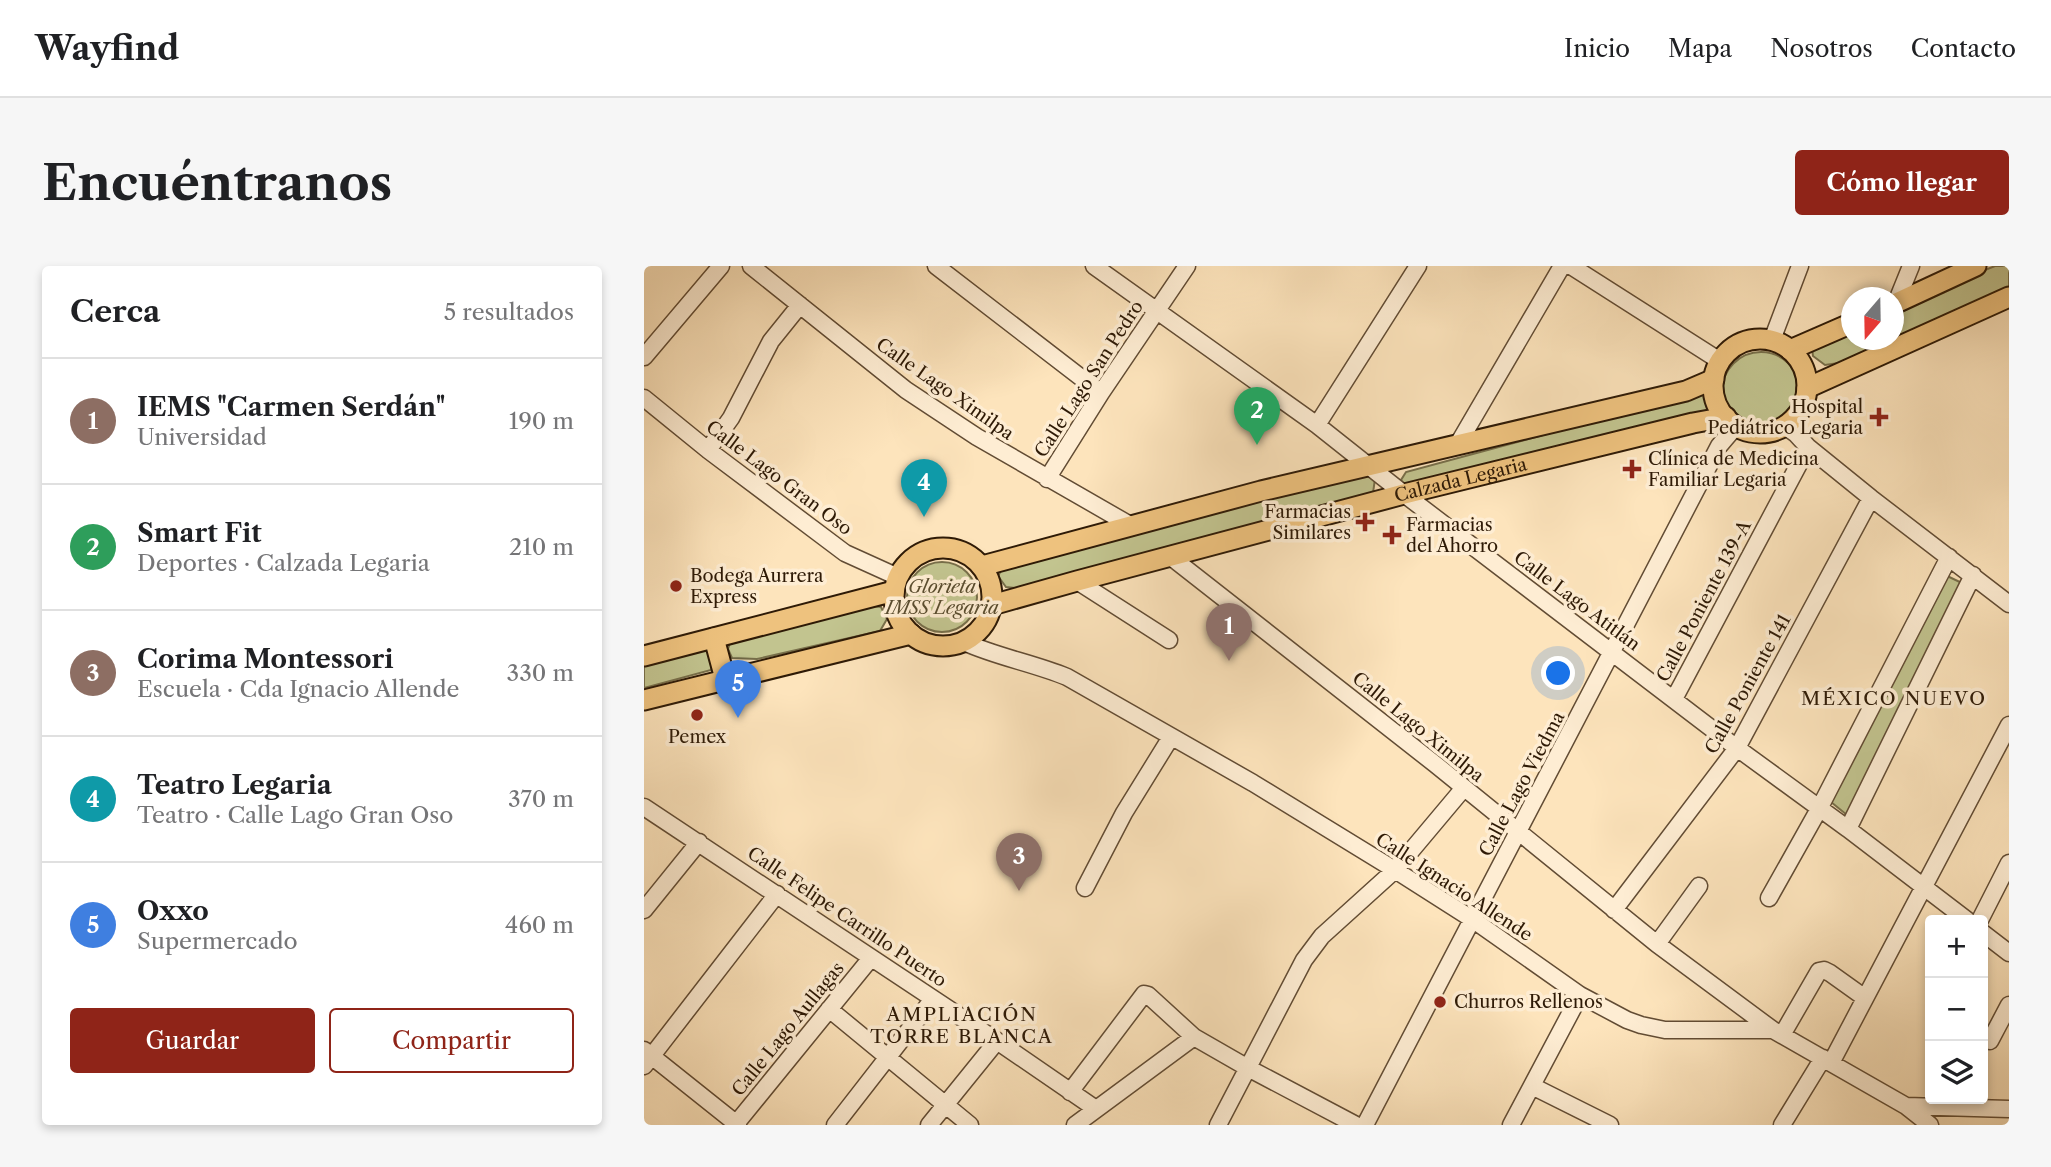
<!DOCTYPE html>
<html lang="es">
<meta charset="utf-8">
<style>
body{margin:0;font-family:"Libre Caslon Text",serif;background:#f6f6f6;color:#202124}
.controls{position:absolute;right:21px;bottom:21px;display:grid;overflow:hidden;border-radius:7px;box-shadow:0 4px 10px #0003}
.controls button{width:63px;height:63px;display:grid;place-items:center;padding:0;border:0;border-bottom:2px solid #e0e0e0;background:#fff;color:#202124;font:35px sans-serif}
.compass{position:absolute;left:1197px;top:21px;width:63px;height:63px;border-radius:50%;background:#fff;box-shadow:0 4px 10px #0003;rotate:200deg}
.you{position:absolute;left:915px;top:408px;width:24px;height:24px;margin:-18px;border:5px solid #fff;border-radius:50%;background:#1a73e8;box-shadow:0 0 0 10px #1a73e833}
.badge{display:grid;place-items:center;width:46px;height:46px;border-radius:50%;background:#8f2418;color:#fff;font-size:23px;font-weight:700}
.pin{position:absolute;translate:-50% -58px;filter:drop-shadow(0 2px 4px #0008)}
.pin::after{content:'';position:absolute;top:37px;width:24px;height:21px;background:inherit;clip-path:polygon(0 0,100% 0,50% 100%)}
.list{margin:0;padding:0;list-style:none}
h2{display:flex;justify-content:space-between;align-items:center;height:91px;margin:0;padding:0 28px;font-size:30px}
h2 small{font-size:23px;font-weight:400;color:#757577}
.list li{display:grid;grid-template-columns:46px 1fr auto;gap:21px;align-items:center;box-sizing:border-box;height:126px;padding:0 28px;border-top:2px solid #e0e0e0}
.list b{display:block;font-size:26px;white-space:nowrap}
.list p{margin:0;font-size:23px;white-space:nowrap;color:#757577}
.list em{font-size:23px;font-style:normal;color:#757577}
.actions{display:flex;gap:14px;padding:21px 28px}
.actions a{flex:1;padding:16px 0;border:2px solid #8f2418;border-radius:7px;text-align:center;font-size:24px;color:#8f2418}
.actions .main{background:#8f2418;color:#fff}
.icon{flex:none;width:38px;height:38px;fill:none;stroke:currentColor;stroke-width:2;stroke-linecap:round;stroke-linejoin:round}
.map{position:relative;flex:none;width:1365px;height:859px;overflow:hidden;border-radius:7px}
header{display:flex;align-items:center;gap:42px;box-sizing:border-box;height:98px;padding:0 35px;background:#fff;border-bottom:2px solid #e0e0e0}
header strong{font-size:33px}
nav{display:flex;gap:38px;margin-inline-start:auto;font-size:24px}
.intro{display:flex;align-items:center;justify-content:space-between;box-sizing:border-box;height:168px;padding:0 42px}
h1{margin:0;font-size:49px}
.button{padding:18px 32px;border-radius:7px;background:#8f2418;color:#fff;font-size:24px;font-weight:700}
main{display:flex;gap:42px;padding:0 42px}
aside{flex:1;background:#fff;border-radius:7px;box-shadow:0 4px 10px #0003}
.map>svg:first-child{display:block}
</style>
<header>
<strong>Wayfind</strong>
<nav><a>Inicio</a><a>Mapa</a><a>Nosotros</a><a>Contacto</a></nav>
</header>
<div class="intro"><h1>Encuéntranos</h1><a class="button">Cómo llegar</a></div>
<main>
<aside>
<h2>Cerca<small>5 resultados</small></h2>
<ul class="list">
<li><span class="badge" style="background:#8d6e63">1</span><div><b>IEMS &quot;Carmen Serdán&quot;</b><p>Universidad</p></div><em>190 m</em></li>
<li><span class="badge" style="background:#2e9e5b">2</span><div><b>Smart Fit</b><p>Deportes · Calzada Legaria</p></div><em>210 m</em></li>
<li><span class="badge" style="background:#8d6e63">3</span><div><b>Corima Montessori</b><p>Escuela · Cda Ignacio Allende</p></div><em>330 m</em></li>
<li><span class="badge" style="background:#0f9aa8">4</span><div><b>Teatro Legaria</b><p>Teatro · Calle Lago Gran Oso</p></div><em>370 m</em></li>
<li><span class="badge" style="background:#3f7fe0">5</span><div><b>Oxxo</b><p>Supermercado</p></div><em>460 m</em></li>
</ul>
<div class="actions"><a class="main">Guardar</a><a>Compartir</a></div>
</aside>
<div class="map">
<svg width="1365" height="859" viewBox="0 0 1365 859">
<rect width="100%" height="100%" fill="#fde4bc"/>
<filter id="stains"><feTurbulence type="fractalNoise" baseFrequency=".00286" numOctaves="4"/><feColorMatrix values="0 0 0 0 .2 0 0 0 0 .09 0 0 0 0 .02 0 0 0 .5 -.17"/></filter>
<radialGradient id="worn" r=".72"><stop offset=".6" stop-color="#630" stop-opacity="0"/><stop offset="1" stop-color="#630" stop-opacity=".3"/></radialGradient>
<path fill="#c2c48f" stroke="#786f4a" stroke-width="2" d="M 1351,0 L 1365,0 L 1365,26 L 1195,97 L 1181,99 L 1169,90 L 1168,83 L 1207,57 L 1208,74 L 1250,74 L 1250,40 Z
M1078 125a39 39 0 1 1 78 0a39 39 0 1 1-78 0Z
M 1066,122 L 1066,131 L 1073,148 L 760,218 L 757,214 L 762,206 L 1055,127 Z
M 721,208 L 731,213 L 729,227 L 383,319 L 371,322 L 362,321 L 354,310 L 358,303 L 363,301 Z
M263 331a35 35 0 1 1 70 0a35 35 0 1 1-70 0Z
M 1299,308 L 1320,318 L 1203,549 L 1187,536 Z
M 222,339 L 237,341 L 243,353 L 236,365 L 113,393 L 88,392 L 84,383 L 86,377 Z
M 53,381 L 68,387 L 69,395 L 67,404 L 0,422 L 0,397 Z"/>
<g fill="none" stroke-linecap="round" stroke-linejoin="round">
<g stroke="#624c34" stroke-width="19">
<path id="minor" d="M 107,0 L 262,124 L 333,171 L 486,259
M 292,0 L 457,127
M 450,0 L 673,159 L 760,228 L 1093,482 L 1204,563 L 1323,654
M 927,0 L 1076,95
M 1252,37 L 1267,0
M 1128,74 L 1156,0
M 0,91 L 77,0
M 0,132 L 64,184 L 201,287 L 254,311
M 673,159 L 774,0
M 1141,160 L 1152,168 L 1164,181 L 1227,232 L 1365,338
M 814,178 L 918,0
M 64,184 L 87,152 L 127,75 L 156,39
M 403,213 L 457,127 L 543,0
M 527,291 L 791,498 L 1013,678 L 1129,764
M 433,315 L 525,374
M 320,376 C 353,391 389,397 423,411 L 609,517 L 751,604 L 828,653 L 936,729 L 983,754 L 997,759 L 1021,764 L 1129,764 L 1262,840 L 1286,859
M 1030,433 L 1164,181
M 0,541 L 353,775 L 452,843
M 1204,563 L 1329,309
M 441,622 L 480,547 L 527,471
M 1125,632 L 1175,543 L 1305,291
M 0,644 L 55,576
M 970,644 L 1093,482 L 1227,232
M 1336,654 L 1365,597
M 1339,667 L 1365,687
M 1013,678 L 1055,620
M 185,743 L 326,859
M 1138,769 L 1175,705 L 1180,704 L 1186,707 L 1221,732
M 1346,775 L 1365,739
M 0,784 L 94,859
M 1187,797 L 1365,459
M 0,800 L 133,628
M 888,820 L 966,859
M 426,826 L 500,728 L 504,729 L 550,771 L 604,802 L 712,859
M 1262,840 L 1365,843
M 91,859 L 227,692
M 191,859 L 289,733
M 285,859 L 353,775
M 431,859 L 550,771
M 574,859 L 660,694 L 678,670 L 751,604 L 819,523
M 721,859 L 1075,180 L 1092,160
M 867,859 L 936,729
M 1138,859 L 1179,792"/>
</g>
<g stroke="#2e1a06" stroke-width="23">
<g id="major">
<path d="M 1250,38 L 1332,0"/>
<circle cx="1116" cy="120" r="47"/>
<path d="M 1146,84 L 1208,57"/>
<path d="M 1163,122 L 1365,31"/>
<circle cx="299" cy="331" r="49"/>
<path d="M 338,300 L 617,225 L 1042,125 L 1070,113"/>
<path id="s1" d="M 348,339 L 433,315 L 760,228 L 1049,157 L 1082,151"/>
<path d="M 70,372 L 81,413"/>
<path d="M 0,390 L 250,325"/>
<path d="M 0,434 L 267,368"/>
</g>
</g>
<use href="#minor" stroke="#feedd3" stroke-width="16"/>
<use href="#major" stroke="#eec27e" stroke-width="19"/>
</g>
<g fill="#8f2418" stroke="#feedd3" stroke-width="2.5">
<path d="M1231.5 140.5h7v7h7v7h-7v7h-7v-7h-7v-7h7z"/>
<path d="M984.5 192.5h7v7h7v7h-7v7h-7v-7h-7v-7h7z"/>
<path d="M717.5 245.5h7v7h7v7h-7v7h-7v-7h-7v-7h7z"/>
<path d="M744.5 258.5h7v7h7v7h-7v7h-7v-7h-7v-7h7z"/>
<circle cx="32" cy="320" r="7"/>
<circle cx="53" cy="449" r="7"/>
<circle cx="796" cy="736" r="7"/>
</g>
<g text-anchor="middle" stroke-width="7" stroke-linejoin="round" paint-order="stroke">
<g font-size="18" fill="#2e1a06" stroke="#feedd3">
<text transform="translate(445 113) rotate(-57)" y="6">Calle Lago San Pedro</text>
<text transform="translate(301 123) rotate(35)" y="6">Calle Lago Ximilpa</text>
<text transform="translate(135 212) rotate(37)" y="6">Calle Lago Gran Oso</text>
<text dy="6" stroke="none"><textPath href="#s1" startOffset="485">Calzada Legaria</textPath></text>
<text transform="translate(933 335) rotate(37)" y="6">Calle Lago Atitlán</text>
<text transform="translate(1060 335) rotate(-62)" y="6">Calle Poniente 139-A</text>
<text transform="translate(1104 418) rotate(-61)" y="6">Calle Poniente 141</text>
<text transform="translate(774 461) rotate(39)" y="6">Calle Lago Ximilpa</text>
<text transform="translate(878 518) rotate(-62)" y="6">Calle Lago Viedma</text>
<text transform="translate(810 621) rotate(33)" y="6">Calle Ignacio Allende</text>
<text transform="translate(203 651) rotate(34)" y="6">Calle Felipe Carrillo Puerto</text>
<text transform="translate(144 763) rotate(-51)" y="6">Calle Lago Aullagas</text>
</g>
<g font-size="18" fill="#2e1a06" stroke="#feedd3" text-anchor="start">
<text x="1219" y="147" text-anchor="end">Hospital<tspan x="1219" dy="21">Pediátrico Legaria</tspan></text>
<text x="1004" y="199">Clínica de Medicina<tspan x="1004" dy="21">Familiar Legaria</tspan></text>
<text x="707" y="252" text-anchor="end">Farmacias<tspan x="707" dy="21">Similares</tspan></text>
<text x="762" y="265">Farmacias<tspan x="762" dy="21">del Ahorro</tspan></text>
<text x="46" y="316">Bodega Aurrera<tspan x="46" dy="21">Express</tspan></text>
<text x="53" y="477" text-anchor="middle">Pemex</text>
<text x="810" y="742">Churros Rellenos</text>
</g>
<g font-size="18" font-style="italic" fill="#5a4d2f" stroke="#feedd3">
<text x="298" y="327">Glorieta<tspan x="298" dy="21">IMSS Legaria</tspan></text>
</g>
<g font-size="19" letter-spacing="2" fill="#2e1a06" stroke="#feedd3">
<text x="1250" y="439">MÉXICO NUEVO</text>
<text x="318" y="755">AMPLIACIÓN<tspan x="318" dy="22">TORRE BLANCA</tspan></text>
</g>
</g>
<rect width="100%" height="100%" filter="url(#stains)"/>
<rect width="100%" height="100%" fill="url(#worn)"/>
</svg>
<div class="controls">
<button>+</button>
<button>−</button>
<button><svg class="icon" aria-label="layers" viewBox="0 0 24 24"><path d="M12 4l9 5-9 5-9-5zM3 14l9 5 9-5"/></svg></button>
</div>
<svg class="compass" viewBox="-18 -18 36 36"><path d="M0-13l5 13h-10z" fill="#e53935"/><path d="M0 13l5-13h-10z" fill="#757577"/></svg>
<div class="you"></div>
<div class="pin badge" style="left:585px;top:395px;background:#8d6e63">1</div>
<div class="pin badge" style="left:613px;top:179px;background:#2e9e5b">2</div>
<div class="pin badge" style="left:375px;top:625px;background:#8d6e63">3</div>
<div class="pin badge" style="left:280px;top:251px;background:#0f9aa8">4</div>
<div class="pin badge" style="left:94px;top:452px;background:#3f7fe0">5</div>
</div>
</main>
